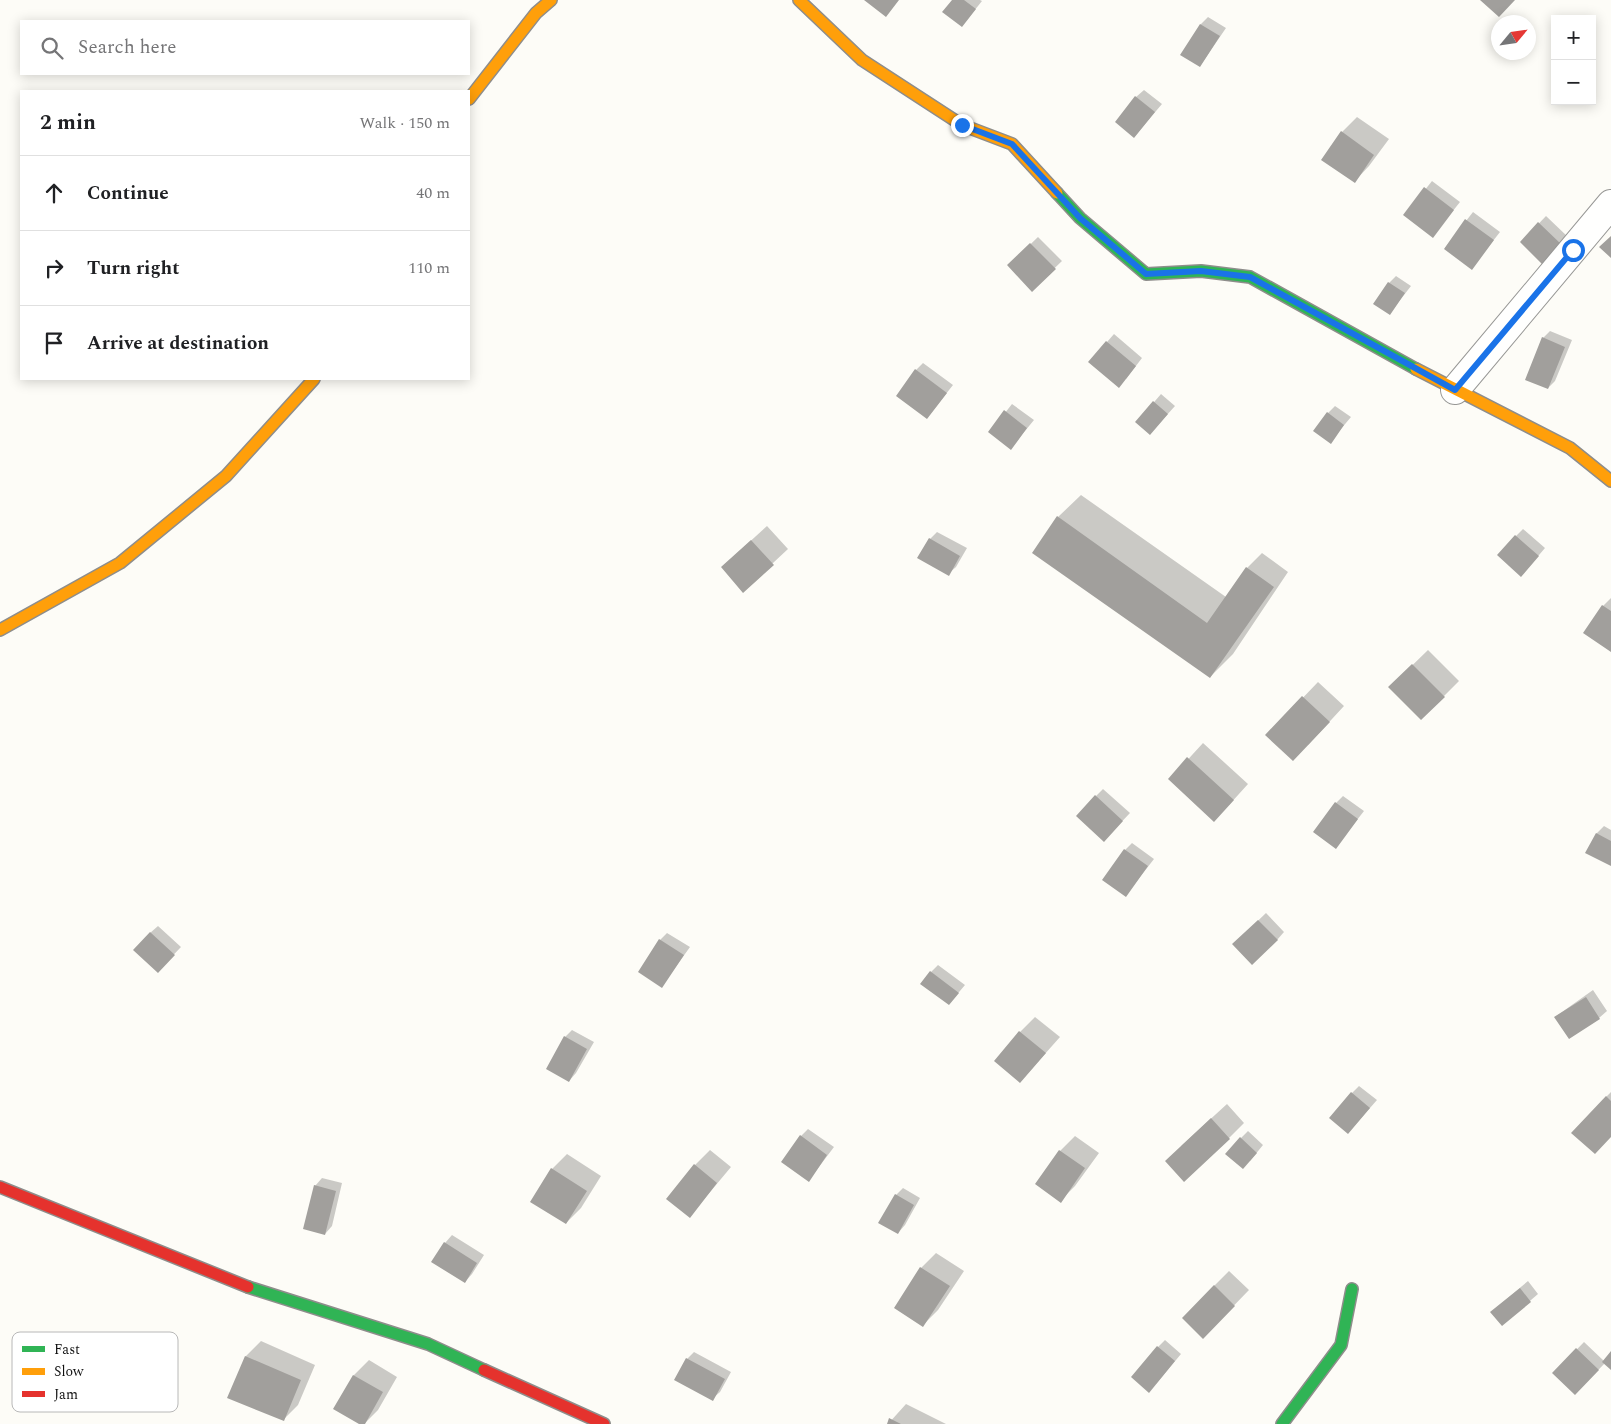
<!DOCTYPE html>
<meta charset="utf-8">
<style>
body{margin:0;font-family:Spectral,serif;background:#f2f2f2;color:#202124}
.controls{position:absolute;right:15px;top:15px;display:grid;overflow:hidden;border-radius:0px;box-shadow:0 2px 12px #0003}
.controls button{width:45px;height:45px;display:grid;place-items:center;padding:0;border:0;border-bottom:1px solid #e0e0e0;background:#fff;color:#202124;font:25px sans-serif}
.compass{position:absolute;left:1491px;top:15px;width:45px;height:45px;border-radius:50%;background:#fff;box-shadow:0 2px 12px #0003;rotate:61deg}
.stop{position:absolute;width:15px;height:15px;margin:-11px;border:4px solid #1a73e8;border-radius:50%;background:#fff}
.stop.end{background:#1a73e8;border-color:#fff;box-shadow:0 1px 5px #0008}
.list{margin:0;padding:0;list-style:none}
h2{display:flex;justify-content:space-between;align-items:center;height:65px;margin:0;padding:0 20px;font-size:21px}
h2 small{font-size:16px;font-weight:400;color:#757577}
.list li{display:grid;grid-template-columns:32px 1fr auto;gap:15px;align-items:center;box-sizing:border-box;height:75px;padding:0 20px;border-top:1px solid #e0e0e0}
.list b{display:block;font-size:19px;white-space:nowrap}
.list em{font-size:16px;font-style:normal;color:#757577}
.icon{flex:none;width:28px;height:28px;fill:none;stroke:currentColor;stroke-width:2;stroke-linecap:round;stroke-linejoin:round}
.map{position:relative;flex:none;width:1611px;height:1424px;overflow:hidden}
.search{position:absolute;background:#fff;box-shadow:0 2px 12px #0003;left:20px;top:20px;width:450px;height:55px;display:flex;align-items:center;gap:12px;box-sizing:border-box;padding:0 18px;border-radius:0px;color:#757577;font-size:19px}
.panel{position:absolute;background:#fff;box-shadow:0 2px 12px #0003;left:20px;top:90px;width:450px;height:290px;border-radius:0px}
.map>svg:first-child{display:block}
</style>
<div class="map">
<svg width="1611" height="1424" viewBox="0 0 1611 1424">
<rect width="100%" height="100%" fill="#fdfcf7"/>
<path fill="#0003" d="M 953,0 L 980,0 L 982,1 L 962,26 Z
M 1208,17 L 1226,28 L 1200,66 L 1182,55 L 1201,24 Z
M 1144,90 L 1162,104 L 1134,137 L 1136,97 Z
M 1357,117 L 1389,139 L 1369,166 L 1354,182 L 1342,132 Z
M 1432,181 L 1460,202 L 1433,236 L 1405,215 Z
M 1473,212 L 1500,232 L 1472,268 L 1445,248 Z
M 1546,216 L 1568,237 L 1543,263 L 1521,242 Z
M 1038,237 L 1062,261 L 1032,290 L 1009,265 Z
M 1396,276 L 1411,286 L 1390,313 L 1389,283 Z
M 1550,331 L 1572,340 L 1555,381 L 1548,388 L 1543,338 Z
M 1114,334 L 1142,358 L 1126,379 L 1107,342 Z
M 923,363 L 953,385 L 927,418 L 916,370 Z
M 1161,394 L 1175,406 L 1157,426 L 1137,422 Z
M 1012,404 L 1034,420 L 1011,448 L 990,432 Z
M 1335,406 L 1351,417 L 1330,442 L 1328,413 Z
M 1081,495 L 1226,597 L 1247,568 L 1262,553 L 1288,572 L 1233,654 L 1210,677 L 1058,517 Z
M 767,526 L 788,549 L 743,591 L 722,567 Z
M 1523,529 L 1545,548 L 1528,568 L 1516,536 Z
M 937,532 L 967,548 L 956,567 L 948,574 L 930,539 Z
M 1611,598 L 1611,650 L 1603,606 Z
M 1428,650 L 1459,681 L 1444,696 L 1390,687 Z
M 1318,682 L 1344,706 L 1308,745 L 1267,735 Z
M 1203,743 L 1248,784 L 1229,805 L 1170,779 Z
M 1103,789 L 1130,813 L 1111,833 L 1096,796 Z
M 1343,796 L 1364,811 L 1336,847 L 1336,803 Z
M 1604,826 L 1611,830 L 1611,865 L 1587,853 L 1597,833 Z
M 1132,843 L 1154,859 L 1126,895 L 1125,850 Z
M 1266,913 L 1284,932 L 1277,940 L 1241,937 Z
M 158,926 L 181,947 L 158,971 L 150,933 Z
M 667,933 L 690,947 L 662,986 L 660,940 Z
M 938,965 L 965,985 L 949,1004 L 931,972 Z
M 1593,990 L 1607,1011 L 1599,1018 L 1555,1017 Z
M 1035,1017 L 1060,1037 L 1020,1082 L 1020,1032 Z
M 572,1030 L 594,1042 L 576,1073 L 569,1081 L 565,1037 Z
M 1359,1086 L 1377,1100 L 1355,1125 L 1352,1093 Z
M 1611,1092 L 1611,1137 L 1606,1097 Z
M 1227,1104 L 1244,1123 L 1229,1138 L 1181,1146 Z
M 808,1129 L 834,1147 L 809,1180 L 801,1136 Z
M 1248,1131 L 1263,1145 L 1250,1161 L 1241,1138 Z
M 1075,1136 L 1099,1153 L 1075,1186 L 1060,1201 L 1036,1184 L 1060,1151 Z
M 710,1150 L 731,1167 L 690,1216 L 695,1165 Z
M 567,1154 L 601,1176 L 581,1208 L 566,1223 L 552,1169 Z
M 322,1178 L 342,1183 L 332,1226 L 325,1234 L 315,1186 Z
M 903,1188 L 920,1198 L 905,1225 L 898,1233 L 896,1195 Z
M 452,1235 L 484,1255 L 472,1274 L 465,1282 L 445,1243 Z
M 936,1253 L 964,1271 L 938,1310 L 923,1325 L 921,1268 Z
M 1229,1271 L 1249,1290 L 1218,1322 L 1214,1286 Z
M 1528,1281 L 1538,1294 L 1502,1325 L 1491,1312 Z
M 1165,1340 L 1181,1354 L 1156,1384 L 1158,1347 Z
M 261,1341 L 315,1365 L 298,1405 L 283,1420 L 229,1397 L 246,1356 Z
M 1584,1342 L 1604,1361 L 1611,1353 L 1611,1368 L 1605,1363 L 1575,1394 L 1554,1373 Z
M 694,1352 L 731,1372 L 720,1392 L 712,1399 L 687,1359 Z
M 369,1360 L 397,1377 L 378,1410 L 364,1424 L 361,1424 L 335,1409 L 354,1375 Z
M 906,1404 L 946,1424 L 888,1424 Z"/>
<path fill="#a19f9c" d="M 864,0 L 899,0 L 886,17 Z
M 952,0 L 964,0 L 976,9 L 962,27 L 942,12 Z
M 1480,0 L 1515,0 L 1499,17 Z
M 1200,24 L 1220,36 L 1200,67 L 1180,55 Z
M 1135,96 L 1155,112 L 1134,138 L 1115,122 Z
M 1341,131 L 1374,155 L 1355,183 L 1321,160 Z
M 1424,187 L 1454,210 L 1433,238 L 1403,215 Z
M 1465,219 L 1494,240 L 1472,270 L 1444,249 Z
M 1538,222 L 1562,245 L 1543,265 L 1520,242 Z
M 1611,236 L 1611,258 L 1599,247 Z
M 1030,243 L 1056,269 L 1032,292 L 1007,265 Z
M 1388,282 L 1405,293 L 1390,315 L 1373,304 Z
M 1542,337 L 1565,347 L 1548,389 L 1525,380 Z
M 1106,341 L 1136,366 L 1119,388 L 1088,362 Z
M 915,369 L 947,393 L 927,419 L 896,396 Z
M 1153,401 L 1168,414 L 1150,435 L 1135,422 Z
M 1004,410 L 1027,428 L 1011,450 L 988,432 Z
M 1327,412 L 1344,425 L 1331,444 L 1313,431 Z
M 1057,516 L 1207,623 L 1246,567 L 1274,587 L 1210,678 L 1032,553 Z
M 1515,535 L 1539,556 L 1521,577 L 1497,555 Z
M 929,538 L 960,556 L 949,576 L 917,558 Z
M 751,540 L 774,565 L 743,593 L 721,567 Z
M 1602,605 L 1611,611 L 1611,652 L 1583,633 Z
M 1412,664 L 1445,697 L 1421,720 L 1388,687 Z
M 1302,696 L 1330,722 L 1293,761 L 1265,735 Z
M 1187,757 L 1234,800 L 1214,822 L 1168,779 Z
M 1095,795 L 1123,821 L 1104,842 L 1076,816 Z
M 1335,802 L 1358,819 L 1336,849 L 1313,832 Z
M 1596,833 L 1611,841 L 1611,866 L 1585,853 Z
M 1124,849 L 1148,866 L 1126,897 L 1102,880 Z
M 1258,920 L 1278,940 L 1252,965 L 1232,944 Z
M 150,932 L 175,955 L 158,973 L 133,950 Z
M 659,939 L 684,955 L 662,988 L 638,972 Z
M 930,971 L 959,993 L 949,1005 L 920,984 Z
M 1586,997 L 1600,1019 L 1569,1039 L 1554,1017 Z
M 1019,1031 L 1046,1053 L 1020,1083 L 994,1061 Z
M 564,1036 L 587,1049 L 569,1082 L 546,1069 Z
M 1351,1092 L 1370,1108 L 1348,1134 L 1329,1118 Z
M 1606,1096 L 1611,1101 L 1611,1137 L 1595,1154 L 1571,1133 Z
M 1211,1118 L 1230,1139 L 1184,1182 L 1165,1161 Z
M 800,1135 L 827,1155 L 809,1182 L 781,1162 Z
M 1240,1137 L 1257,1153 L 1243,1169 L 1225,1154 Z
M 1059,1150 L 1085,1168 L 1061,1203 L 1035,1184 Z
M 694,1164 L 717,1183 L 690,1218 L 666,1199 Z
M 551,1168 L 587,1191 L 566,1224 L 530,1202 Z
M 314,1185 L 336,1191 L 325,1235 L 303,1229 Z
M 895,1194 L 914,1205 L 898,1234 L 878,1223 Z
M 444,1242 L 477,1263 L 465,1283 L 431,1262 Z
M 920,1267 L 950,1286 L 923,1327 L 894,1308 Z
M 1214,1285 L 1235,1306 L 1203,1339 L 1182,1318 Z
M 1520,1288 L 1531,1302 L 1502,1326 L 1490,1312 Z
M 1157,1346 L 1175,1361 L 1149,1393 L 1131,1377 Z
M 1576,1348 L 1599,1370 L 1575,1395 L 1552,1373 Z
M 1611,1351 L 1611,1370 L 1602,1362 Z
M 245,1356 L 301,1380 L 284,1421 L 227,1398 Z
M 686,1358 L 725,1379 L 713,1401 L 674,1380 Z
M 353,1375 L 383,1392 L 365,1424 L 359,1424 L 333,1409 Z
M 889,1418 L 901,1424 L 887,1424 Z"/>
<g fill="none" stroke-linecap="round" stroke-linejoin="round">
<g stroke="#979795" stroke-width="30">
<path id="street" d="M 1455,390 L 1611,204"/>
</g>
<g stroke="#8e8d8b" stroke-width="14">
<path id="fast" d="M 1057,193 L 1080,218 L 1146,274 L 1201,271 L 1250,277 L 1416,369
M 248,1287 L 428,1344 L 484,1370
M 1282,1424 L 1341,1345 L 1352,1289"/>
</g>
<g stroke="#8e8d8b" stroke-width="14">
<path id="slow" d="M 799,0 L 862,60 L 962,125 L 1012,144 L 1057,193
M 469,99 L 536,13 L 551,0
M 1416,369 L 1570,448 L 1611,481
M 0,630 L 120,563 L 226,476 L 314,379"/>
</g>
<g stroke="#8e8d8b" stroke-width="14">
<path id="jam" d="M 0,1187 L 248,1287
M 484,1370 L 604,1424"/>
</g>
<use href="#street" stroke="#fffffe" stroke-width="28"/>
<use href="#fast" stroke="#30b455" stroke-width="11"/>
<use href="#slow" stroke="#ff9f0a" stroke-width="11"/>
<use href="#jam" stroke="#e5322d" stroke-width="11"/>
</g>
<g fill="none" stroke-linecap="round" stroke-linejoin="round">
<path stroke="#1a73e8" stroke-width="6" d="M 962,125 L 1012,144 L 1080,218 L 1146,274 L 1201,271 L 1250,277 L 1455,390 L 1573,250"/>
</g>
<rect x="12" y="1332" width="166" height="80" rx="8" fill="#fff" stroke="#b8b8b8" stroke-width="1"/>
<rect x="22" y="1346" width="23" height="6" fill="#30b455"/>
<rect x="22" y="1368" width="23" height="7" fill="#ff9f0a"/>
<rect x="22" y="1391" width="23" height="6" fill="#e5322d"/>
<g font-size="14" fill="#111">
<text x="54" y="1354">Fast</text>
<text x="54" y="1376">Slow</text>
<text x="54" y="1399">Jam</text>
</g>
</svg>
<div class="controls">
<button>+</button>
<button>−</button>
</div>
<svg class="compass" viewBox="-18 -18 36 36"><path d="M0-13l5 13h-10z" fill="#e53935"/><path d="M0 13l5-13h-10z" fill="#757577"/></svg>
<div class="stop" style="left:1573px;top:250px"></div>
<div class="stop end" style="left:962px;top:125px"></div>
<div class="search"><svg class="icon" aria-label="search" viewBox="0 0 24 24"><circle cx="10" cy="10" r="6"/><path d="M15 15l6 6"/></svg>Search here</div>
<section class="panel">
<h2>2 min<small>Walk · 150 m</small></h2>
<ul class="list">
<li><svg class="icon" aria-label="ahead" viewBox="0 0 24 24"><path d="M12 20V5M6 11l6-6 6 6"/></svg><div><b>Continue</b></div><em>40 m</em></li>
<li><svg class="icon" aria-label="right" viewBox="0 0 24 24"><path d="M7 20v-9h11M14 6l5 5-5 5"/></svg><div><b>Turn right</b></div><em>110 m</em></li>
<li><svg class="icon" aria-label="arrive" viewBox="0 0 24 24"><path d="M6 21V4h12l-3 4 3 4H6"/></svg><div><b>Arrive at destination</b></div></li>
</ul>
</section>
</div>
